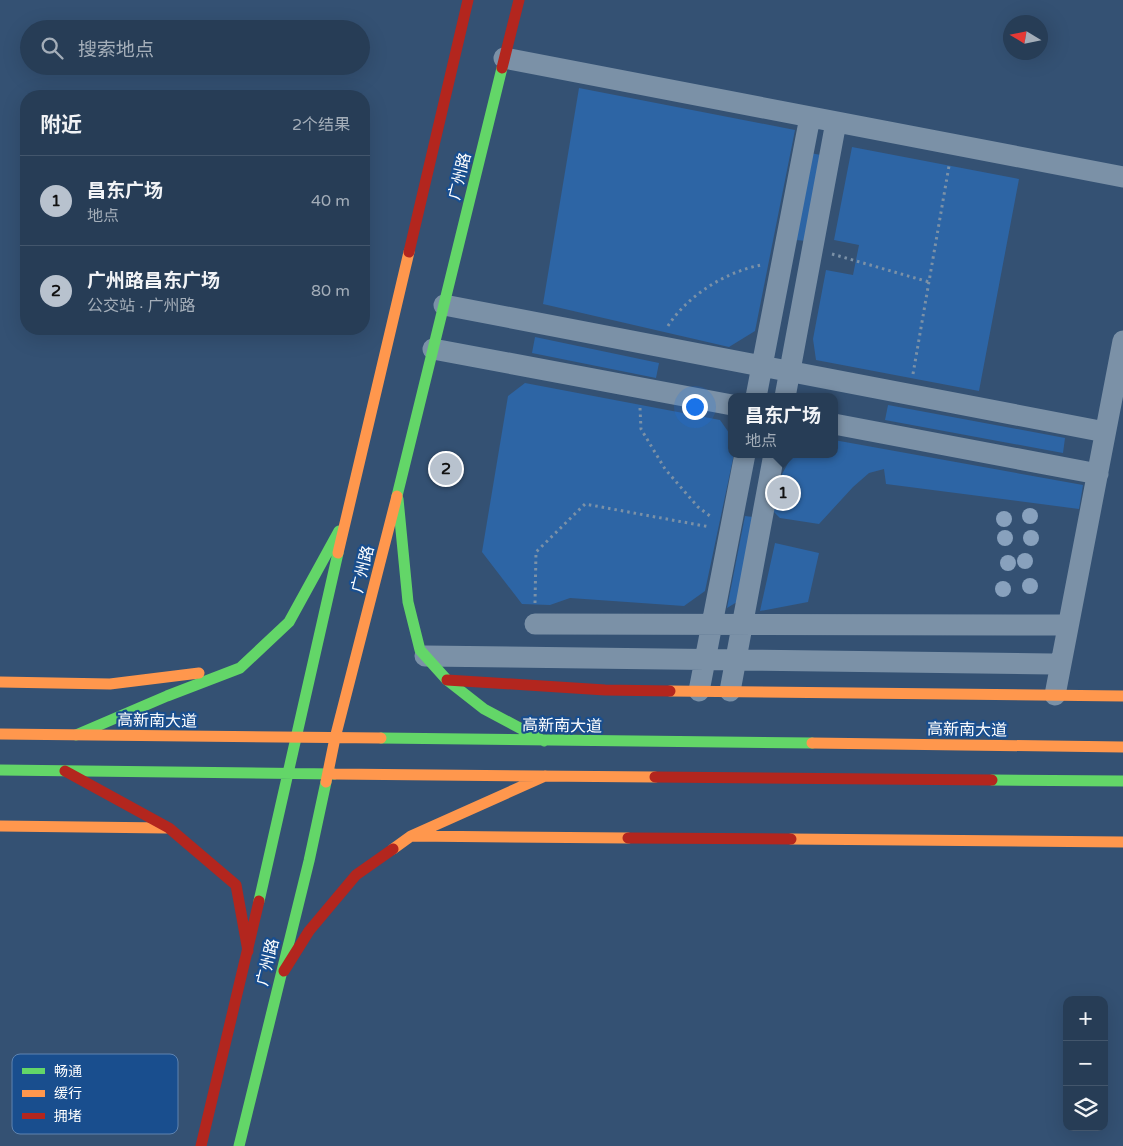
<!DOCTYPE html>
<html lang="zh">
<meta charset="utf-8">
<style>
body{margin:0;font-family:"Varela Round","Noto Sans SC",sans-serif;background:#2f445c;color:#f1f3f6}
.controls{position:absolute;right:15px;bottom:15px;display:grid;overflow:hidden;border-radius:10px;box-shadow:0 5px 20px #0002}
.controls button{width:45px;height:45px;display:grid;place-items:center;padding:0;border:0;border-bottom:1px solid #43566c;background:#273d56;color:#f1f3f6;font:25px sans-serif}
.compass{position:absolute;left:1003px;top:15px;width:45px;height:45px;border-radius:50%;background:#273d56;box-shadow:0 5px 20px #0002;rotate:280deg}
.you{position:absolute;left:694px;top:406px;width:18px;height:18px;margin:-12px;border:4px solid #fff;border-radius:50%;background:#1a73e8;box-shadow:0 0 0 8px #1a73e833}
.badge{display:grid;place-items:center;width:32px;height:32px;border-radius:50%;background:#b8c2ce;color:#111;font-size:16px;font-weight:700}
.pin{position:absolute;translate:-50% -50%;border:2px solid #fff;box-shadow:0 1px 5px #0006}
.popup{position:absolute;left:728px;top:393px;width:110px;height:65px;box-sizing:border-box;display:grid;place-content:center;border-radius:10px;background:#273d56;filter:drop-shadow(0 1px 4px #0005);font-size:16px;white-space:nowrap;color:#a4aeb9}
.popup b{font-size:19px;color:#f1f3f6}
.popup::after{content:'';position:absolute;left:50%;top:100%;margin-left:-10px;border:10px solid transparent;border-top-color:#273d56}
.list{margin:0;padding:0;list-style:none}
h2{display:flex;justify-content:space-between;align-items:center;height:65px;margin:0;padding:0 20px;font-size:21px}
h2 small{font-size:16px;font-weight:400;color:#a4aeb9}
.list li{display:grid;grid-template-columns:32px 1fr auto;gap:15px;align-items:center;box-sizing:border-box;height:90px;padding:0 20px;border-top:1px solid #43566c}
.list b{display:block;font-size:19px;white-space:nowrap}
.list p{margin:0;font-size:16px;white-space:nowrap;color:#a4aeb9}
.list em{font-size:16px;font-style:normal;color:#a4aeb9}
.icon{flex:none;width:28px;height:28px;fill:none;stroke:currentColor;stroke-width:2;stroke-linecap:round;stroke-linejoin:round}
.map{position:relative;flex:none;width:1123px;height:1146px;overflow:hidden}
.search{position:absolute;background:#273d56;box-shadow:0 5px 20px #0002;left:20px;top:20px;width:350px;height:55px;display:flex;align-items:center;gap:12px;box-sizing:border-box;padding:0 18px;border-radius:28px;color:#a4aeb9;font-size:19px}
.panel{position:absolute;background:#273d56;box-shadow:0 5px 20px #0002;left:20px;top:90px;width:350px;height:245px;border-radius:20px}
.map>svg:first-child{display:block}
</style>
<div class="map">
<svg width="1123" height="1146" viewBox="0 0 1123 1146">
<rect width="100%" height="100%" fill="#345173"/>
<path fill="#2d65a5" d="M 579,88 L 795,130 L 755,331 L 729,347 L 543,304 Z
M 852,147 L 1019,179 L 979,391 L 816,360 L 813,339 L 826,270 L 853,275 L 859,245 L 834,240 Z
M 810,153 L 821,155 L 807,241 L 796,240 Z
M 535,337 L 659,363 L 656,378 L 532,353 Z
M 525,383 L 720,420 L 732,437 L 732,454 L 734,454 L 705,591 L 684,606 L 570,598 L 550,605 L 522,604 L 482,552 L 508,396 Z
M 888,405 L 1065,438 L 1063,453 L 885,420 Z
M 834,440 L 1083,485 L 1079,509 L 886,484 L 884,469 L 869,473 L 853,487 L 819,524 L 780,518 L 773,511 L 781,476 L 793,454 L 834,454 Z
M 745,516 L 753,517 L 737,602 L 727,608 Z
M 775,543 L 819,553 L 808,602 L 760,611 Z"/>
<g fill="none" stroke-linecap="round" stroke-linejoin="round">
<path stroke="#7b91a7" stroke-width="3" stroke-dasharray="2.5 4" stroke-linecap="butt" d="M 832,254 L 929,282
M 668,326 C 687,296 725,272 761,265
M 913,374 L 949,166
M 640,408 L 641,429 L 665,469 L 698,507 L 710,516
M 535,603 L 536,552 L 585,504 L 710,527"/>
<path stroke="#7b91a7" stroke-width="21" d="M 504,58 L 1123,177
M 444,305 L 1105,432
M 433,349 L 732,405
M 756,397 L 810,117
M 785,397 L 836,122
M 834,424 L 1098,474
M 535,624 L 1068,625
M 425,656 L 1052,664
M 699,691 L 745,454
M 730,691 L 774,454
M 1055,695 L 1123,341"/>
<path stroke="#63d668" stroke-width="11" d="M 397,496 L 502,68
M 398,499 L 408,602 L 420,650 L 447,680 L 484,709 L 544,741
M 76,735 L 167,696 L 240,668 L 289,622 L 339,531
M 381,738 L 812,743
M 0,770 L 334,774
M 992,780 L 1123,781
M 259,901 L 338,553
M 239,1146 L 309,861 L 326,782"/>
<path stroke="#ff974d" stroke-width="11" d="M 338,553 L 409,252
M 0,682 L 110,684 L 199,673
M 670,691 L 1123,696
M 0,734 L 381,738
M 812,743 L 1123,747
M 334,774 L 655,777
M 326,782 L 335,738 L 397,496
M 0,826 L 166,828
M 411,836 L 628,838
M 791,839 L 1123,842
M 393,849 L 411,836 L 545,776"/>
<path stroke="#b3261e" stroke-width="11" d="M 502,68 L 519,0
M 409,252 L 468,0
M 447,680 L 605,690 L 670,691
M 65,771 L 169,828 L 236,885 L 248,951
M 655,777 L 992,780
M 628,838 L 791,839
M 284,971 L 309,931 L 356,875 L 393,849
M 201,1146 L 259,901"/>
</g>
<g fill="#88a1bd">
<circle cx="1030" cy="516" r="8"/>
<circle cx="1004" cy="519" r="8"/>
<circle cx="1005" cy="538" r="8"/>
<circle cx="1031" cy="538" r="8"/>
<circle cx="1025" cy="561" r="8"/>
<circle cx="1008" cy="563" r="8"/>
<circle cx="1030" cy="586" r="8"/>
<circle cx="1003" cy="589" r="8"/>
</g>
<g text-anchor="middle" stroke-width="4.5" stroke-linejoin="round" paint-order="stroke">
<g font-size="16" fill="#fff" stroke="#194e8e">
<text transform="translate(459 176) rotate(-76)" y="6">广州路</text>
<text transform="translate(362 569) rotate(-76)" y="6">广州路</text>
<text transform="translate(157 720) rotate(1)" y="6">高新南大道</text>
<text transform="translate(562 725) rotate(1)" y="6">高新南大道</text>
<text transform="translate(967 729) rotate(1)" y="6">高新南大道</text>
<text transform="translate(267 962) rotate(-76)" y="6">广州路</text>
</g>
</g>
<rect x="12" y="1054" width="166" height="80" rx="8" fill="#194e8e" stroke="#5e83b0" stroke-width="1"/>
<rect x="22" y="1068" width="23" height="6" fill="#63d668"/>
<rect x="22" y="1090" width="23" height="7" fill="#ff974d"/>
<rect x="22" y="1113" width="23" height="6" fill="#b3261e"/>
<g font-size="14" fill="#fff">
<text x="54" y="1076">畅通</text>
<text x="54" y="1098">缓行</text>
<text x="54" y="1121">拥堵</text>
</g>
</svg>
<div class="controls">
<button>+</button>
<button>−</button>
<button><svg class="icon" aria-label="layers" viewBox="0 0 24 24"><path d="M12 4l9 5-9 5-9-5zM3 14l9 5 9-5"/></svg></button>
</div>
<svg class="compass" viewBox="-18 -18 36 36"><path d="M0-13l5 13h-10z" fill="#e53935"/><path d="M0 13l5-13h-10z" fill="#a4aeb9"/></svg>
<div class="you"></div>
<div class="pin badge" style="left:783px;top:493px">1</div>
<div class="popup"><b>昌东广场</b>地点</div>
<div class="pin badge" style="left:446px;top:469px">2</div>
<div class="search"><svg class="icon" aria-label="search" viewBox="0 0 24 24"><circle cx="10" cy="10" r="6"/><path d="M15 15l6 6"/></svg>搜索地点</div>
<section class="panel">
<h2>附近<small>2个结果</small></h2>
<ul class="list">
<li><span class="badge">1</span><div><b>昌东广场</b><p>地点</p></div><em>40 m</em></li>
<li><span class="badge">2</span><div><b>广州路昌东广场</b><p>公交站 · 广州路</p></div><em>80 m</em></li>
</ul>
</section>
</div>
